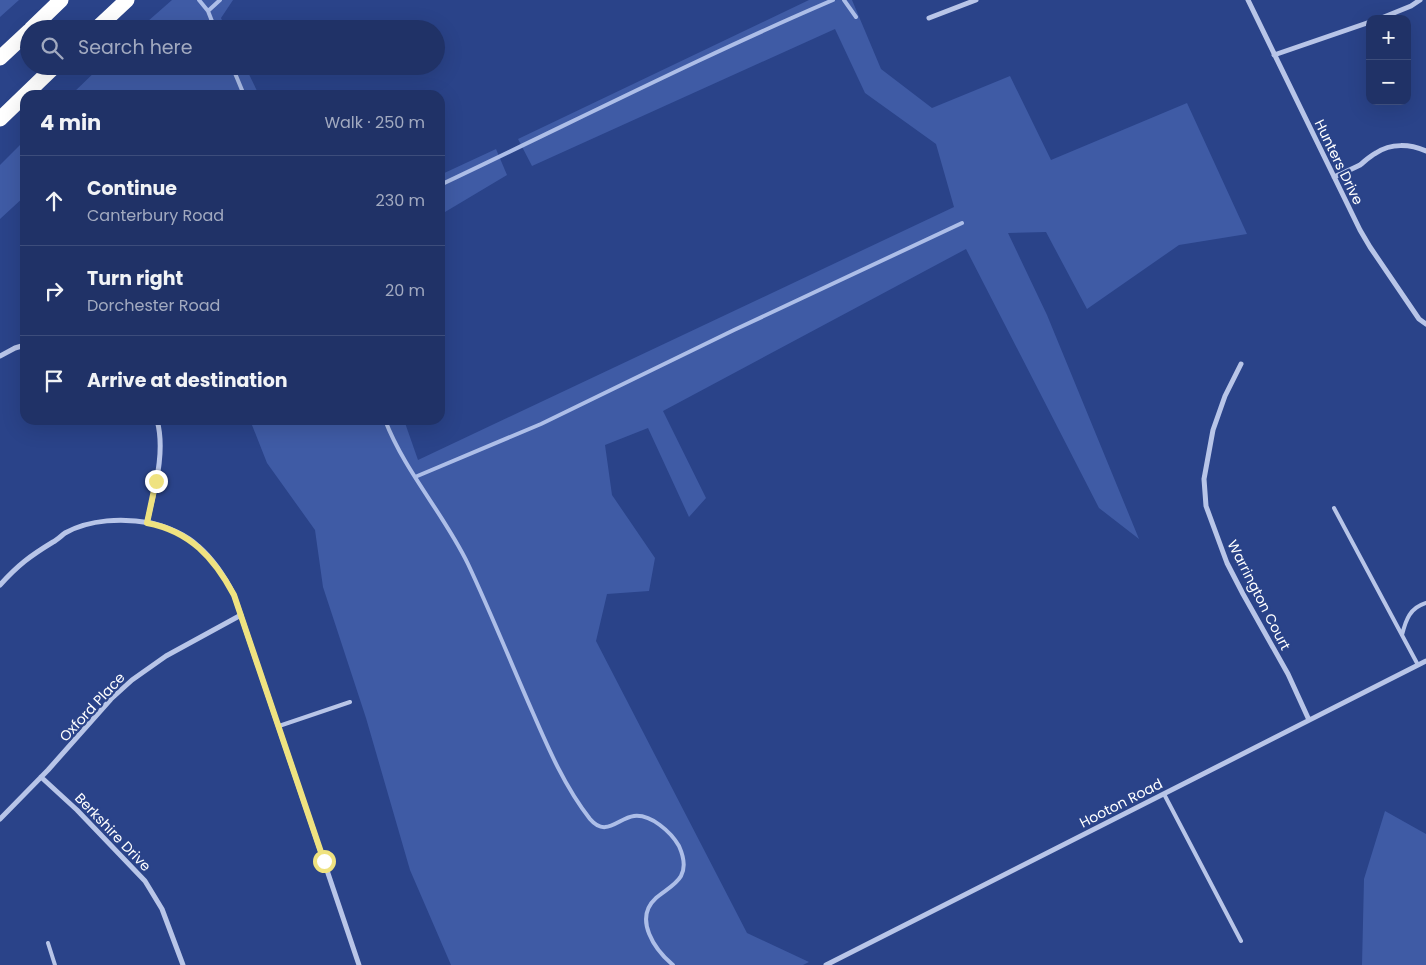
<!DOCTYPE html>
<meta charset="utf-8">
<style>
body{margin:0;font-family:Poppins,sans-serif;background:#283a6d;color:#f1f3f6}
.controls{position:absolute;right:15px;top:15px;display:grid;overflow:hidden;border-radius:10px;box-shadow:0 5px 20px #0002}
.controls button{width:45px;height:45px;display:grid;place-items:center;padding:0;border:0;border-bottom:1px solid #3d4d7b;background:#203267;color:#f1f3f6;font:25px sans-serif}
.stop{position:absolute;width:15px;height:15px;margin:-11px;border:4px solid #efe280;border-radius:50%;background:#fff}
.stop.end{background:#efe280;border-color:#fff;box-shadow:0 1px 5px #0008}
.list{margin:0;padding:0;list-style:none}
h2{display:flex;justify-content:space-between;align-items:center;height:65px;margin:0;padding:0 20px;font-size:21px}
h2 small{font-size:16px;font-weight:400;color:#a2aac0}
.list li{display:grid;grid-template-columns:32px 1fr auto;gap:15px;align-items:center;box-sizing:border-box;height:90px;padding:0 20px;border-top:1px solid #3d4d7b}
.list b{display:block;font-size:19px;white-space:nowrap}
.list p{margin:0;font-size:16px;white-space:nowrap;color:#a2aac0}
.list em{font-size:16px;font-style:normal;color:#a2aac0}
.icon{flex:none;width:28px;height:28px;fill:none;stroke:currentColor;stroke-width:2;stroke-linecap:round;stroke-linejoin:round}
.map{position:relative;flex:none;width:1426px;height:965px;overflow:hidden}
.search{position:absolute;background:#203267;box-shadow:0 5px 20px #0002;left:20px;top:20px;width:425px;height:55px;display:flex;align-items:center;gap:12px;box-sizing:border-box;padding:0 18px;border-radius:28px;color:#a2aac0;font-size:19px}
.panel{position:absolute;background:#203267;box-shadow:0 5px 20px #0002;left:20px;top:90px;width:425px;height:335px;border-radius:15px}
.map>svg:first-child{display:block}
</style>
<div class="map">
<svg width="1426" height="965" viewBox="0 0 1426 965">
<rect width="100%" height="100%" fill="#2a4389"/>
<path fill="#3f5ba5" d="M 0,0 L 19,0 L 0,17 Z
M 172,0 L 233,0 L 221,18 L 226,29 L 139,29 Z
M 809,0 L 852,0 L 881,69 L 932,108 L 1010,76 L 1051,160 L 1187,103 L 1247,234 L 1179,245 L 1087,309 L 1046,232 L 1008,233 L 1047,315 L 1139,539 L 1099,508 L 966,249 L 663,411 L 706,498 L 689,517 L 648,428 L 605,445 L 612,495 L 655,558 L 649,591 L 607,594 L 596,641 L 747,933 L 809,962 L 803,965 L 451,965 L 410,870 L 366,718 L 323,587 L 315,530 L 267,463 L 250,420 L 404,420 L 418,460 L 954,207 L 936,144 L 865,93 L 835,29 L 532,166 L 518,139 Z
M 101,66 L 245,66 L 259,95 L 71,95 Z
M 25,140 L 25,196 L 0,219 L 0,165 Z
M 496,149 L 507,175 L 440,215 L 440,175 Z
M 1385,811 L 1426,834 L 1426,965 L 1362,965 L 1364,879 Z"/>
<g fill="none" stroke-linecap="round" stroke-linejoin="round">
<path stroke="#adbee8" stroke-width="4" d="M 199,0 L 208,11 L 215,29
M 844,0 L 856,17
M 208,11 L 220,0
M 232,66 L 244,95
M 440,185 C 571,123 700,57 833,0
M 385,420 C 405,472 444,514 468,564 C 491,613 511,663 533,713 C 549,750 565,787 590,819 C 606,838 618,818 634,816 C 651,814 671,832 679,846 C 683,855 686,867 681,876 C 676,885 664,891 656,898 C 633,919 655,950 673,965
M 415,477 L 541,424 L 734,330 L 962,223"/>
<path stroke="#b8c5e8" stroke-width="4" d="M 1334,508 L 1418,665
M 1402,635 C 1406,619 1410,608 1426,603
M 279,726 L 350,702
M 1164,794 L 1241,941
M 48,943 L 55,965"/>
<path stroke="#b8c5e8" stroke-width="5" d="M 1248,0 L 1360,230 L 1370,247 L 1419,319 L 1426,324
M 929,18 L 976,0
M 1379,19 L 1411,6 L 1420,0
M 1274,55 L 1370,22
M 1334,177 C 1343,173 1352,169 1360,165 C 1365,161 1370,156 1376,153 C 1391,143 1410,144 1426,151
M 0,356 L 15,348 L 25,345
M 1241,364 L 1225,396 L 1213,430 L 1204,479 L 1206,506 L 1227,563 L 1243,594 L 1288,674 L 1309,720
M 147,523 C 154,490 166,453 157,420
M 0,585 C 18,565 30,556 53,542 C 57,540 61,536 65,533 C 90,519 123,518 151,523 C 167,527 186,535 198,546 C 214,560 225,577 234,595 L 359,965
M 41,777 L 77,810 L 145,881 L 162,909 L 183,965
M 0,819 L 48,770 L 111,699 L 132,680 L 166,656 L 241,615
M 826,965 L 1426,661"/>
<path stroke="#fff" stroke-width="15" d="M 31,29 L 61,0
M 96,29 L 127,0
M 0,58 L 29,31
M 0,119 L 55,66"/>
</g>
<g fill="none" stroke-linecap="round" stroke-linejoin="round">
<path stroke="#efe280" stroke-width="6" d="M 156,481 L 147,523 C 190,531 214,558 234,595 L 324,861"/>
</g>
<g text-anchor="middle" stroke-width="4.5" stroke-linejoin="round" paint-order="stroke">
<g font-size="14" fill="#fff" stroke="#2a4389">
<text transform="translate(1339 162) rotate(64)" y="5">Hunters Drive</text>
<text transform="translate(1259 595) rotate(63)" y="5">Warrington Court</text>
<text transform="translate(92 707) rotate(-47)" y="5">Oxford Place</text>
<text transform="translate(1121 803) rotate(-27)" y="5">Hooton Road</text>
<text transform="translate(113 832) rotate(46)" y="5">Berkshire Drive</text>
</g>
</g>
</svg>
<div class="controls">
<button>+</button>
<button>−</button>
</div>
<div class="stop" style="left:324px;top:861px"></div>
<div class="stop end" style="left:156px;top:481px"></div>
<div class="search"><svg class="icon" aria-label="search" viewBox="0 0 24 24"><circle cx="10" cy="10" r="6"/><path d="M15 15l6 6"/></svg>Search here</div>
<section class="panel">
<h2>4 min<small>Walk · 250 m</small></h2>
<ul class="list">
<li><svg class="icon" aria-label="ahead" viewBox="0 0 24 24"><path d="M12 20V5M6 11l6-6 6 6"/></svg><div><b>Continue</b><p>Canterbury Road</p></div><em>230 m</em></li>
<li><svg class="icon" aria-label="right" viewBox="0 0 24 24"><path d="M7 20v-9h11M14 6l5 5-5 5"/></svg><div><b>Turn right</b><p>Dorchester Road</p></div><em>20 m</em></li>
<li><svg class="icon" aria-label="arrive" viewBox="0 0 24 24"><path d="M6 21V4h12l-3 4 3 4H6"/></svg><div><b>Arrive at destination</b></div></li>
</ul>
</section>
</div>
